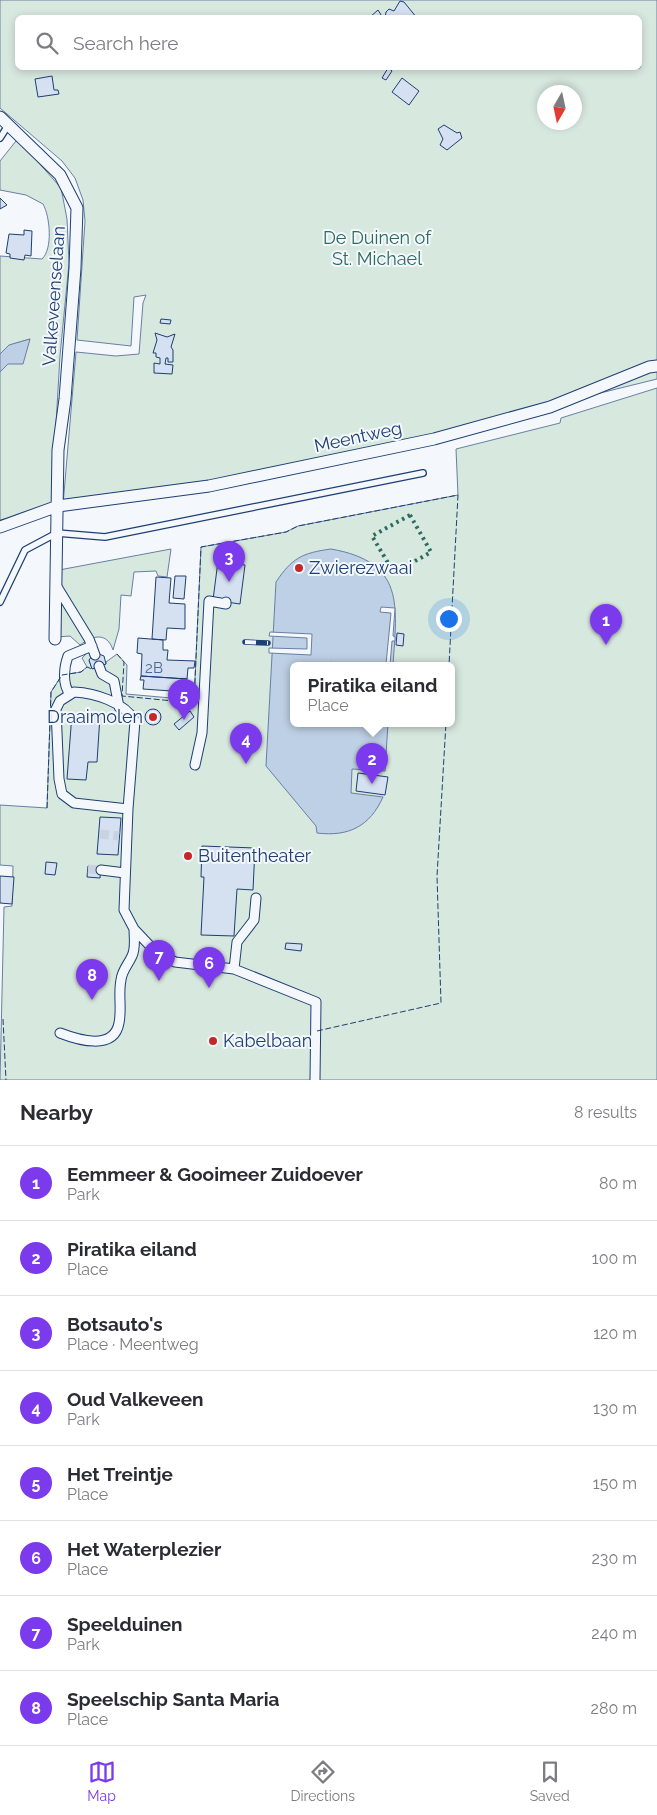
<!DOCTYPE html>
<meta charset="utf-8">
<style>
body{margin:0;font-family:Raleway,sans-serif;background:#f2f2f3;color:#2b2b33}
.compass{position:absolute;left:537px;top:85px;width:45px;height:45px;border-radius:50%;background:#fff;box-shadow:0 2px 8px #0003;rotate:189deg}
.you{position:absolute;left:448px;top:618px;width:18px;height:18px;margin:-12px;border:4px solid #fff;border-radius:50%;background:#1a73e8;box-shadow:0 0 0 8px #1a73e833}
.badge{display:grid;place-items:center;width:32px;height:32px;border-radius:50%;background:#7c3aed;color:#fff;font-size:16px;font-weight:700}
.pin{position:absolute;translate:-50% -41px;filter:drop-shadow(0 1px 2px #0008)}
.pin::after{content:'';position:absolute;top:26px;width:18px;height:15px;background:inherit;clip-path:polygon(0 0,100% 0,50% 100%)}
.popup{position:absolute;left:290px;top:662px;width:165px;height:65px;box-sizing:border-box;display:grid;place-content:center;border-radius:8px;background:#fff;filter:drop-shadow(0 1px 4px #0005);font-size:16px;white-space:nowrap;color:#7c7c81}
.popup b{font-size:19px;color:#2b2b33}
.popup::after{content:'';position:absolute;left:50%;top:100%;margin-left:-10px;border:10px solid transparent;border-top-color:#fff}
.list{margin:0;padding:0;list-style:none}
h2{display:flex;justify-content:space-between;align-items:center;height:65px;margin:0;padding:0 20px;font-size:21px}
h2 small{font-size:16px;font-weight:400;color:#7c7c81}
.list li{display:grid;grid-template-columns:32px 1fr auto;gap:15px;align-items:center;box-sizing:border-box;height:75px;padding:0 20px;border-top:1px solid #e1e1e2}
.list b{display:block;font-size:19px;white-space:nowrap}
.list p{margin:0;font-size:16px;white-space:nowrap;color:#7c7c81}
.list em{font-size:16px;font-style:normal;color:#7c7c81}
.icon{flex:none;width:28px;height:28px;fill:none;stroke:currentColor;stroke-width:2;stroke-linecap:round;stroke-linejoin:round}
.map{position:relative;flex:none;width:657px;height:1080px;overflow:hidden}
.search{position:absolute;background:#fff;box-shadow:0 2px 8px #0003;left:15px;right:15px;top:15px;height:55px;display:flex;align-items:center;gap:12px;box-sizing:border-box;padding:0 18px;border-radius:8px;color:#7c7c81;font-size:19px}
.sheet{height:665px;background:#fff}
nav{display:flex;justify-content:space-around;align-items:center;box-sizing:border-box;height:70px;border-top:1px solid #e1e1e2;background:#fff;font-size:14px;color:#7c7c81}
nav a{display:grid;justify-items:center;gap:2px}
nav .on{color:#7c3aed}
.map>svg:first-child{display:block}
</style>
<div class="map">
<svg width="657" height="1080" viewBox="0 0 657 1080">
<rect width="100%" height="100%" fill="#f4f7fb"/>
<path fill="#d7e8df" stroke="#687fa3" fill-rule="evenodd" d="M 0,0 L 657,0 L 657,379 L 382,447 L 195,486 L 63,505 L 76,352 L 116,356 L 139,354 L 143,303 L 146,295 L 134,297 L 131,346 L 77,340 L 85,221 L 83,200 L 75,178 L 62,161 L 0,108 ZM 18,18 L 640,18 L 640,68 L 18,68 ZM 544,92 L 574,92 L 574,122 L 544,122 Z
M 16,141 L 23,145 L 61,188 L 67,219 L 69,263 L 60,356 L 51,509 L 0,520 L 0,372 L 30,339 L 10,345 L 0,354 L 0,256 L 42,259 C 53,249 50,216 43,204 L 26,195 L 0,190 L 0,161 Z
M 657,388 L 657,1080 L 0,1080 L 4,907 L 12,906 L 13,866 L 0,865 L 0,805 L 47,808 L 51,692 L 62,675 L 81,672 L 87,667 L 82,658 L 88,652 L 92,656 L 89,661 L 92,668 L 106,664 L 106,662 L 117,654 L 127,665 L 126,694 L 194,700 L 201,547 L 286,532 L 298,526 L 458,495 L 456,449 L 560,423 L 561,418 ZM 293,665 L 451,665 L 451,723 L 293,723 Z
M 171,549 L 167,577 L 158,576 L 156,571 L 134,572 L 131,596 L 121,595 L 119,629 L 113,650 C 107,632 93,635 80,645 L 70,636 L 57,637 L 59,570 Z"/>
<path fill="#bed0e5" stroke="#687fa3" d="M 30,339 L 23,364 L 8,364 L 0,372 L 0,354 L 9,345 Z
M 331,549 C 405,562 397,605 393,665 L 335,665 L 331,662 L 326,665 L 293,665 L 293,723 L 388,723 L 385,771 L 352,769 L 351,793 L 383,797 C 370,826 349,837 317,833 L 316,826 L 266,766 L 276,582 C 292,558 302,553 331,549 Z"/>
<path fill="#f4f7fb" stroke="#687fa3" d="M 381,607 L 395,608 L 393,636 L 395,637 L 395,641 L 392,641 L 390,665 L 378,665 L 386,664 L 391,613 L 380,612 Z
M 270,632 L 312,634 L 311,655 L 269,653 L 269,648 L 307,649 L 307,638 L 269,636 Z"/>
<path fill="#d5e0f0" stroke="#1d3f73" d="M 400,1 L 404,2 L 417,18 L 385,18 L 386,12 L 389,9 L 394,11 Z
M 378,10 L 383,18 L 365,18 L 370,17 Z
M 388,68 L 392,71 L 386,80 L 382,78 Z
M 52,76 L 54,90 L 58,90 L 59,94 L 38,97 L 35,79 Z
M 402,78 L 419,91 L 409,105 L 392,92 Z
M 444,125 L 457,133 L 460,132 L 462,138 L 447,150 L 440,145 L 443,139 L 438,129 Z
M 0,198 L 7,205 L 0,209 Z
M 24,230 L 32,231 L 31,256 L 25,255 L 24,260 L 10,258 L 10,254 L 6,253 L 9,234 L 24,235 Z
M 161,319 L 171,320 L 170,324 L 160,323 Z
M 155,333 L 167,337 L 175,334 L 171,347 L 173,350 L 173,362 L 168,362 L 168,358 L 166,358 L 165,364 L 173,365 L 172,374 L 154,373 L 154,363 L 160,364 L 160,358 L 156,357 L 156,353 L 153,353 L 157,340 Z
M 218,561 L 245,565 L 240,604 L 213,600 Z
M 175,576 L 186,576 L 184,599 L 173,598 Z
M 156,577 L 171,578 L 169,603 L 185,604 L 185,629 L 167,628 L 166,640 L 152,639 Z
M 397,633 L 404,634 L 403,646 L 396,645 Z
M 138,638 L 163,640 L 163,650 L 168,650 L 167,660 L 195,661 L 194,668 L 188,668 L 187,679 L 141,676 L 142,654 L 137,653 Z
M 99,654 L 104,656 L 106,664 L 92,669 L 89,660 L 92,656 Z
M 141,676 L 187,679 L 186,692 L 143,689 L 144,680 L 140,680 Z
M145 717a8 8 0 1 1 16 0a8 8 0 1 1-16 0Z
M 190,711 L 194,717 L 179,730 L 174,724 Z
M 72,714 L 100,716 L 97,762 L 88,762 L 86,780 L 67,779 Z
M 358,773 L 388,777 L 385,795 L 356,791 Z
M 100,817 L 121,818 L 118,855 L 97,854 Z
M 202,846 L 255,848 L 253,890 L 237,889 L 234,936 L 201,935 L 204,877 L 201,877 Z
M 46,862 L 57,863 L 55,875 L 45,874 Z
M 88,866 L 101,867 L 100,878 L 87,877 Z
M 0,876 L 14,877 L 12,904 L 0,903 Z
M 286,943 L 302,944 L 301,951 L 285,949 Z"/>
<g fill="none" stroke-linecap="round" stroke-linejoin="round">
<path stroke="#c9d2e0" stroke-width="9" stroke-dasharray="9 4.5" stroke-linecap="butt" d="M 100,834 L 119,836
M 88,869 L 101,870"/>
<g stroke="#1d3f73" stroke-width="8">
<path id="service" d="M 0,138 L 9,124
M 0,602 L 25,550 L 57,533 L 105,537 L 423,473"/>
</g>
<g stroke="#1d3f73" stroke-width="11">
<path id="pedestrian" d="M 56,585 L 89,639 L 95,655
M 99,666 L 102,674 L 114,681 L 119,707
M 74,692 C 95,693 124,702 135,721 L 128,809 L 74,803 L 62,794 L 59,779 L 56,709 L 60,701 Z
M 70,694 C 62,684 64,667 68,656 L 92,646
M 195,765 L 202,733 L 209,601 L 226,604 L 226,602
M 128,809 L 124,910 L 134,929 L 152,948 L 175,962 L 234,969 L 237,942 L 254,920 L 256,898
M 101,870 L 125,873
M 234,969 L 316,1002 L 315,1080
M 60,1033 C 78,1040 114,1051 119,1023 C 122,1009 118,994 121,980 C 122,970 128,965 132,956 C 136,948 134,938 134,929"/>
</g>
<g stroke="#1d3f73" stroke-width="13">
<path id="minor" d="M 0,117 L 60,175 L 77,208 L 75,268 L 65,399 L 58,450 L 55,639
M 0,527 L 58,506 L 209,486 L 434,439 L 550,407 L 649,367 L 657,366"/>
</g>
<use href="#service" stroke="#f4f7fb" stroke-width="5.5"/>
<use href="#pedestrian" stroke="#f4f7fb" stroke-width="9"/>
<use href="#minor" stroke="#f4f7fb" stroke-width="11"/>
<g stroke="#1d3f73" stroke-width="5.5">
<path id="rail" d="M 245,642 L 268,643"/>
</g>
<use href="#rail" stroke="#f4f7fb" stroke-width="4" stroke-dasharray="11" stroke-linecap="butt"/>
<path stroke="#2c6c60" stroke-width="4" stroke-dasharray="2.5 4" stroke-linecap="butt" d="M 410,515 L 431,552 L 394,573 L 372,536 Z"/>
<path stroke="#1d3f73" stroke-width="1" stroke-dasharray="6 2.5" stroke-linecap="butt" d="M 117,654 L 124,662 L 122,696 L 194,703 L 201,547 L 286,532 L 298,526 L 458,495 L 449,665
M 47,808 L 51,692 L 62,675 L 81,672 L 87,667 L 92,669
M 3,1019 L 6,1080
M 317,1031 L 441,1003 L 437,876 L 446,723"/>
</g>
<g fill="#c62828" stroke="#f4f7fb" stroke-width="2">
<circle cx="299" cy="568" r="5"/>
<circle cx="153" cy="717" r="5"/>
<circle cx="188" cy="856" r="5"/>
<circle cx="213" cy="1041" r="5"/>
</g>
<g text-anchor="middle" stroke-width="4" stroke-linejoin="round" paint-order="stroke">
<g font-size="15" fill="#4b6792">
<text x="154" y="673">2B</text>
</g>
<g font-size="18" fill="#2c6c60" stroke="#f4f7fb">
<text x="377" y="244">De Duinen of<tspan x="377" dy="21">St. Michael</tspan></text>
</g>
<g font-size="18" fill="#1d3f73" stroke="#f4f7fb">
<text transform="translate(54 296) rotate(-86)" y="6">Valkeveenselaan</text>
<text transform="translate(358 437) rotate(-12)" y="6">Meentweg</text>
</g>
<g font-size="18" fill="#1d3f73" stroke="#f4f7fb" text-anchor="start">
<text x="309" y="574">Zwierezwaai</text>
<text x="143" y="723" text-anchor="end">Draaimolen</text>
<text x="198" y="862">Buitentheater</text>
<text x="223" y="1047">Kabelbaan</text>
</g>
</g>
</svg>
<svg class="compass" viewBox="-18 -18 36 36"><path d="M0-13l5 13h-10z" fill="#e53935"/><path d="M0 13l5-13h-10z" fill="#7c7c81"/></svg>
<div class="you"></div>
<div class="pin badge" style="left:606px;top:645px">1</div>
<div class="pin badge" style="left:372px;top:784px">2</div>
<div class="popup"><b>Piratika eiland</b>Place</div>
<div class="pin badge" style="left:229px;top:582px">3</div>
<div class="pin badge" style="left:246px;top:764px">4</div>
<div class="pin badge" style="left:184px;top:720px">5</div>
<div class="pin badge" style="left:209px;top:988px">6</div>
<div class="pin badge" style="left:159px;top:981px">7</div>
<div class="pin badge" style="left:92px;top:1000px">8</div>
<div class="search"><svg class="icon" aria-label="search" viewBox="0 0 24 24"><circle cx="10" cy="10" r="6"/><path d="M15 15l6 6"/></svg>Search here</div>
</div>
<section class="sheet">
<h2>Nearby<small>8 results</small></h2>
<ul class="list">
<li><span class="badge">1</span><div><b>Eemmeer &amp; Gooimeer Zuidoever</b><p>Park</p></div><em>80 m</em></li>
<li><span class="badge">2</span><div><b>Piratika eiland</b><p>Place</p></div><em>100 m</em></li>
<li><span class="badge">3</span><div><b>Botsauto's</b><p>Place · Meentweg</p></div><em>120 m</em></li>
<li><span class="badge">4</span><div><b>Oud Valkeveen</b><p>Park</p></div><em>130 m</em></li>
<li><span class="badge">5</span><div><b>Het Treintje</b><p>Place</p></div><em>150 m</em></li>
<li><span class="badge">6</span><div><b>Het Waterplezier</b><p>Place</p></div><em>230 m</em></li>
<li><span class="badge">7</span><div><b>Speelduinen</b><p>Park</p></div><em>240 m</em></li>
<li><span class="badge">8</span><div><b>Speelschip Santa Maria</b><p>Place</p></div><em>280 m</em></li>
</ul>
</section>
<nav>
<a class="on"><svg class="icon" aria-label="map" viewBox="0 0 24 24"><path d="M3 6l6-2 6 2 6-2v14l-6 2-6-2-6 2zM9 4v14M15 6v14"/></svg>Map</a>
<a><svg class="icon" aria-label="directions" viewBox="0 0 24 24"><path d="M12 3l9 9-9 9-9-9zM9 14v-3h6M13 9l2 2-2 2"/></svg>Directions</a>
<a><svg class="icon" aria-label="saved" viewBox="0 0 24 24"><path d="M7 4h10v16l-5-4-5 4z"/></svg>Saved</a>
</nav>
